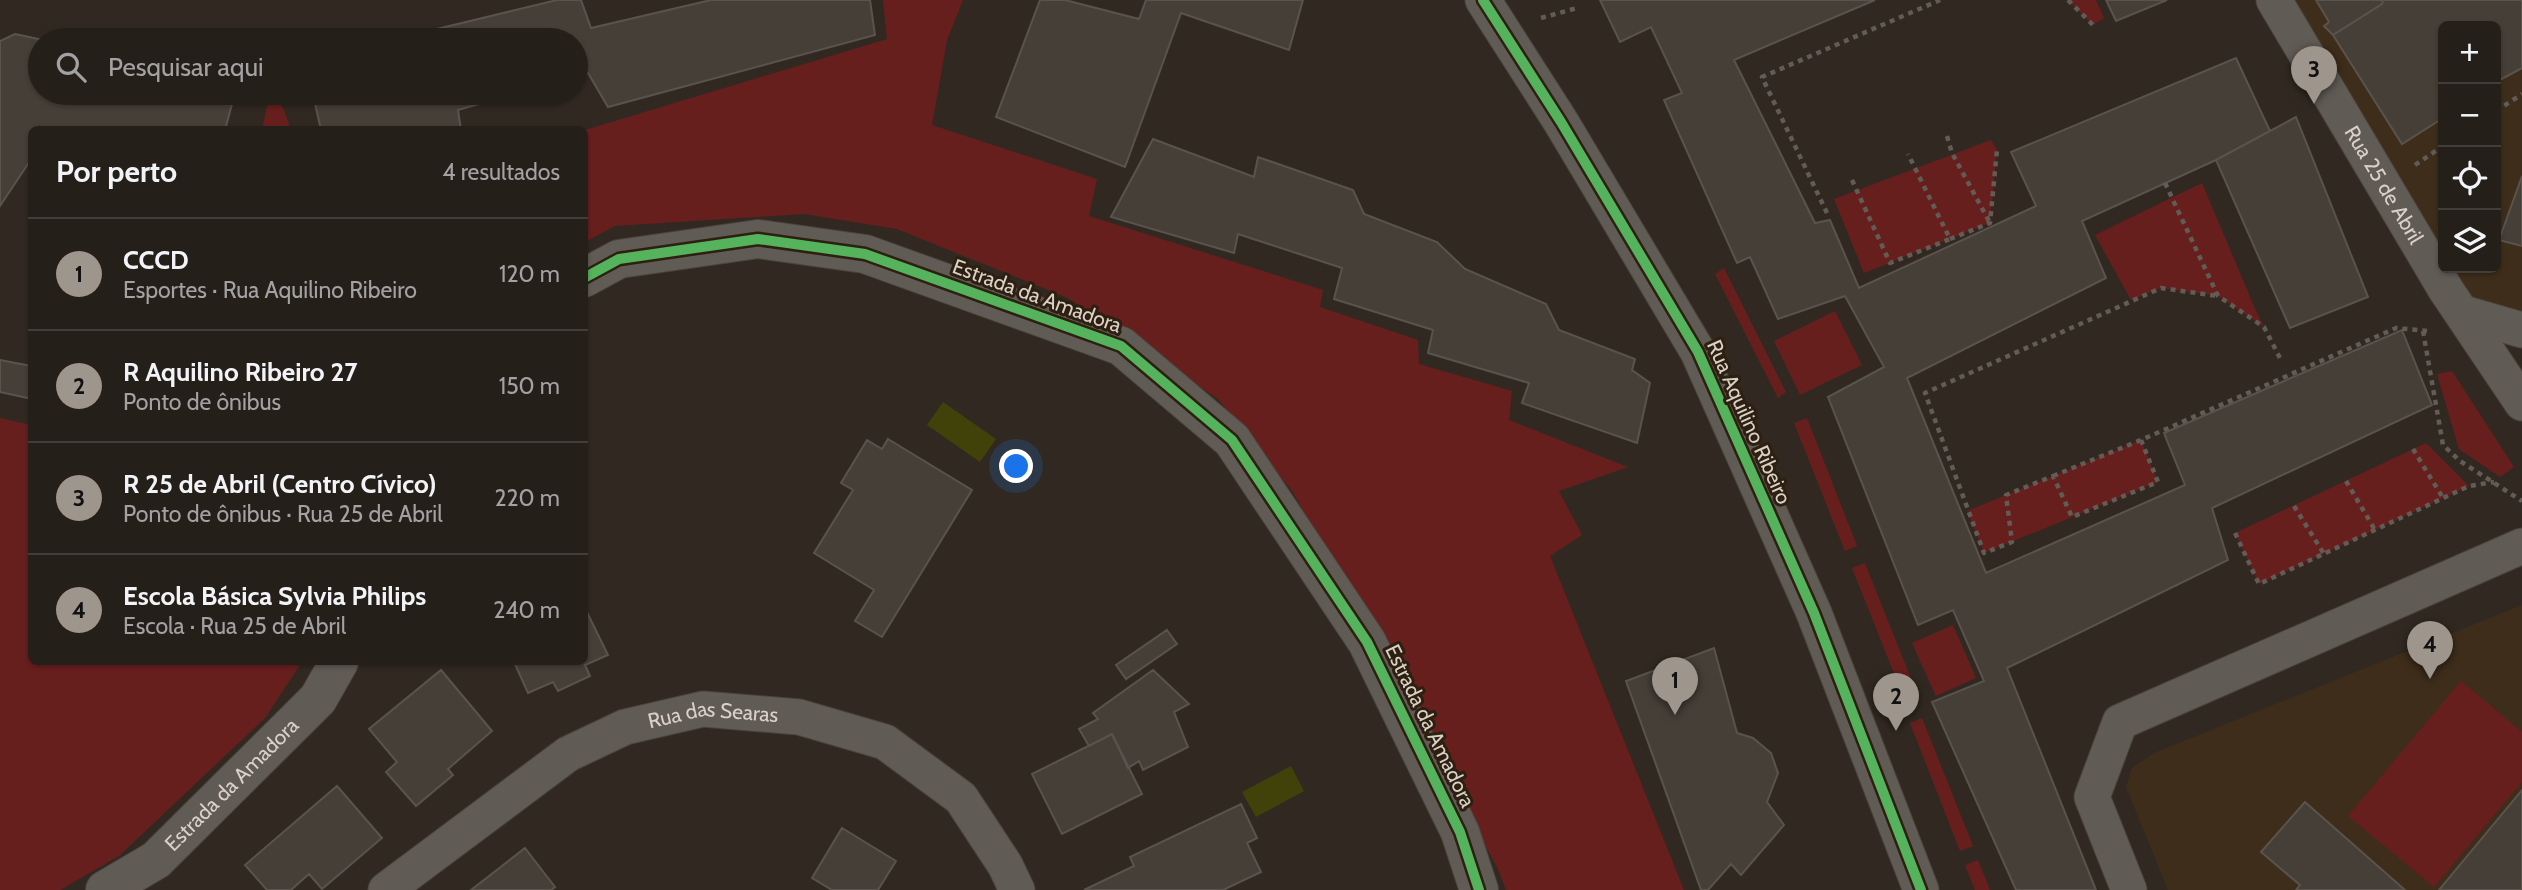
<!DOCTYPE html>
<html lang="pt">
<meta charset="utf-8">
<style>
body{margin:0;font-family:Cabin,sans-serif;background:#2d2722;color:#f1f3f6}
.controls{position:absolute;right:21px;top:21px;display:grid;overflow:hidden;border-radius:10px;box-shadow:0 2px 5px #0004}
.controls button{width:63px;height:63px;display:grid;place-items:center;padding:0;border:0;border-bottom:2px solid #423d38;background:#251f19;color:#f1f3f6;font:35px sans-serif}
.you{position:absolute;left:1017px;top:467px;width:24px;height:24px;margin:-18px;border:5px solid #fff;border-radius:50%;background:#1a73e8;box-shadow:0 0 0 10px #1a73e833}
.badge{display:grid;place-items:center;width:46px;height:46px;border-radius:50%;background:#9e968d;color:#111;font-size:23px;font-weight:700}
.pin{position:absolute;translate:-50% -58px;filter:drop-shadow(0 2px 4px #0008)}
.pin::after{content:'';position:absolute;top:37px;width:24px;height:21px;background:inherit;clip-path:polygon(0 0,100% 0,50% 100%)}
.list{margin:0;padding:0;list-style:none}
h2{display:flex;justify-content:space-between;align-items:center;height:91px;margin:0;padding:0 28px;font-size:30px}
h2 small{font-size:23px;font-weight:400;color:#a3a2a2}
.list li{display:grid;grid-template-columns:46px 1fr auto;gap:21px;align-items:center;box-sizing:border-box;height:112px;padding:0 28px;border-top:2px solid #423d38}
.list b{display:block;font-size:26px;white-space:nowrap}
.list p{margin:0;font-size:23px;white-space:nowrap;color:#a3a2a2}
.list em{font-size:23px;font-style:normal;color:#a3a2a2}
.icon{flex:none;width:38px;height:38px;fill:none;stroke:currentColor;stroke-width:2;stroke-linecap:round;stroke-linejoin:round}
.map{position:relative;flex:none;width:2522px;height:890px;overflow:hidden}
.search{position:absolute;background:#251f19;box-shadow:0 2px 5px #0004;left:28px;top:28px;width:560px;height:77px;display:flex;align-items:center;gap:18px;box-sizing:border-box;padding:0 24px;border-radius:38px;color:#a3a2a2;font-size:26px}
.panel{position:absolute;background:#251f19;box-shadow:0 2px 5px #0004;left:28px;top:126px;width:560px;height:539px;border-radius:10px}
.map>svg:first-child{display:block}
</style>
<div class="map">
<svg width="2522" height="890" viewBox="0 0 2522 890">
<rect width="100%" height="100%" fill="#312921"/>
<path fill="#3e2d1b" fill-rule="evenodd" d="M 2278,0 L 2522,0 L 2522,311 L 2446,290 ZM 2443,26 L 2496,26 L 2496,268 L 2443,268 Z
M 2522,605 L 2522,890 L 2168,890 L 2126,787 L 2132,768 L 2154,753 Z"/>
<path fill="#671f1e" d="M 883,0 L 963,0 L 947,40 L 932,125 L 1097,179 L 1089,216 L 1323,290 L 1320,307 L 1418,340 L 1419,364 L 1512,391 L 1509,420 L 1628,467 L 1559,491 L 1582,535 L 1550,556 L 1684,890 L 1506,890 L 1498,869 L 1293,492 L 1218,399 L 1068,298 L 897,229 L 804,214 L 615,226 L 585,242 L 585,130 L 887,39 Z
M 2068,0 L 2096,0 L 2104,18 L 2093,25 Z
M 270,93 L 277,93 L 291,129 L 262,129 Z
M 1991,140 L 1997,150 L 1990,223 L 1864,273 L 1834,199 Z
M 2202,183 L 2256,311 L 2264,327 L 2218,296 L 2161,288 L 2131,300 L 2095,235 Z
M 1724,268 L 1786,392 L 1778,398 L 1715,274 Z
M 1835,311 L 1862,365 L 1800,395 L 1774,341 Z
M 2452,371 L 2514,467 L 2500,477 L 2459,449 L 2437,374 Z
M 0,418 L 31,425 L 32,662 L 302,662 L 265,718 L 119,856 L 60,890 L 0,890 Z
M 1807,418 L 1857,546 L 1845,551 L 1794,423 Z
M 2141,440 L 2158,482 L 1984,553 L 1967,511 Z
M 2426,443 L 2469,486 L 2259,584 L 2235,533 Z
M 1865,563 L 1916,691 L 1903,696 L 1852,568 Z
M 1953,625 L 1976,678 L 1936,696 L 1912,643 Z
M 2461,681 L 2522,732 L 2522,782 L 2434,887 L 2348,816 Z
M 1922,718 L 1973,846 L 1960,851 L 1910,723 Z
M 1978,860 L 1990,890 L 1975,890 L 1965,865 Z"/>
<path fill="#41410a" d="M 943,402 L 996,439 L 980,462 L 927,425 Z
M 1291,766 L 1304,791 L 1256,817 L 1242,792 Z"/>
<path fill="#463f38" stroke="#5a534d" stroke-width="2" d="M 557,0 L 581,0 L 591,28 L 711,0 L 870,0 L 875,35 L 608,107 L 588,73 L 576,76 L 576,40 L 441,40 L 437,29 Z
M 1040,0 L 1065,0 L 1139,19 L 1146,0 L 1303,0 L 1289,50 L 1181,13 L 1125,167 L 996,117 Z
M 1600,0 L 1875,0 L 1734,60 L 1815,223 L 1830,220 L 1859,288 L 2036,206 L 2011,152 L 2236,58 L 2270,131 L 2216,160 L 2082,221 L 2106,278 L 1907,378 L 1986,573 L 2185,485 L 2164,433 L 2402,330 L 2432,405 L 2212,508 L 2228,560 L 2007,668 L 2096,890 L 2016,890 L 1932,702 L 1984,681 L 1953,610 L 1918,625 L 1828,397 L 1884,367 L 1845,296 L 1778,319 L 1750,257 L 1737,263 L 1664,100 L 1682,93 L 1651,27 L 1620,42 Z
M 2106,0 L 2167,0 L 2116,21 Z
M 2316,0 L 2383,0 L 2382,4 L 2333,35 L 2324,26 L 2329,22 Z
M 2383,0 L 2522,0 L 2522,68 L 2496,82 L 2496,26 L 2443,26 L 2443,118 L 2402,144 L 2333,35 L 2382,4 Z
M 15,34 L 43,40 L 40,40 L 40,93 L 235,93 L 225,130 L 32,130 L 32,158 L 0,206 L 0,41 Z
M 338,93 L 518,93 L 458,110 L 461,130 L 321,130 L 314,99 Z
M 2296,117 L 2368,297 L 2290,328 L 2216,160 Z
M 1153,139 L 1254,177 L 1258,157 L 1353,190 L 1364,214 L 1437,242 L 1465,269 L 1546,304 L 1559,330 L 1635,359 L 1632,370 L 1650,383 L 1637,443 L 1522,403 L 1529,383 L 1428,353 L 1433,330 L 1334,299 L 1342,268 L 1238,234 L 1234,253 L 1111,217 Z
M 2522,176 L 2522,246 L 2499,240 Z
M 0,360 L 32,366 L 32,399 L 0,392 Z
M 888,439 L 972,490 L 882,637 L 855,621 L 874,590 L 814,553 L 853,490 L 841,483 L 867,440 L 882,449 Z
M 584,606 L 608,655 L 585,665 L 590,676 L 558,691 L 553,682 L 528,693 L 514,662 L 584,662 Z
M 1167,630 L 1177,644 L 1126,679 L 1116,665 Z
M 1714,648 L 1737,733 L 1753,738 L 1771,753 L 1778,773 L 1767,802 L 1784,825 L 1741,875 L 1731,864 L 1708,890 L 1701,890 L 1626,681 Z
M 441,670 L 492,731 L 448,769 L 453,775 L 416,806 L 386,772 L 397,762 L 369,729 Z
M 1153,670 L 1189,704 L 1174,712 L 1188,747 L 1143,770 L 1139,761 L 1128,768 L 1112,734 L 1089,746 L 1079,729 L 1098,719 L 1093,713 Z
M 1112,734 L 1142,794 L 1062,834 L 1032,774 Z
M 337,786 L 382,838 L 322,889 L 309,874 L 291,890 L 267,890 L 245,865 Z
M 2522,790 L 2522,890 L 2439,890 Z
M 2305,802 L 2405,890 L 2296,890 L 2300,885 L 2261,852 Z
M 1241,804 L 1257,838 L 1247,843 L 1261,872 L 1223,890 L 1084,890 L 1134,866 L 1130,857 Z
M 842,828 L 896,861 L 878,890 L 832,890 L 812,878 Z
M 525,848 L 555,887 L 551,890 L 471,890 Z"/>
<g fill="none" stroke-linecap="round" stroke-linejoin="round">
<g stroke="#4a443d" stroke-width="37">
<g id="minor">
<path d="M 1483,0 L 1561,122 L 1698,352 L 1814,613 L 1921,890"/>
<path id="s1" d="M 2274,0 L 2446,290 L 2522,403"/>
<path d="M 2463,313 L 2522,330"/>
<path id="s2" d="M 386,890 L 568,754 L 625,727 L 703,709 L 799,717 L 885,742 L 961,798 L 1005,865 L 1017,890"/>
<path d="M 2129,890 L 2092,797 L 2120,722 L 2522,546"/>
</g>
</g>
<g stroke="#4a443d" stroke-width="40">
<g id="tertiary">
<path d="M 584,278 L 619,259 L 758,239 L 865,254 L 1121,346 L 1232,440 L 1367,642 L 1460,832 L 1479,890"/>
<path id="s3" d="M 105,890 L 156,860 L 318,699 L 339,662"/>
</g>
</g>
<path stroke="#625c57" stroke-width="4.5" stroke-dasharray="5 5" stroke-linecap="butt" d="M 2068,0 L 2093,25
M 1541,18 L 1577,8
M 2496,111 L 2522,94
M 1947,136 L 1952,153 L 1990,223
M 2415,165 L 2443,146
M 1852,180 L 1890,263 L 1950,239 L 1908,154
M 2165,183 L 2218,296 L 2264,327 L 2281,360
M 1827,213 L 1762,77 L 1940,0
M 1950,239 L 1990,223 L 1997,150
M 2423,331 L 2443,445 L 2460,461 L 2522,501
M 2141,440 L 2158,482 L 2072,517 L 2053,476 L 2006,495 L 2012,542 L 1984,553 L 1925,393 L 2161,288 L 2218,296
M 2413,449 L 2443,498
M 2053,476 L 2141,440 L 2396,328 L 2427,331
M 2346,481 L 2375,530
M 2294,506 L 2324,554
M 2235,533 L 2259,584 L 2469,486 L 2494,482"/>
<use href="#minor" stroke="#615b55" stroke-width="35"/>
<use href="#tertiary" stroke="#615b55" stroke-width="38"/>
<g stroke="#2d2011" stroke-width="15">
<path id="cycleway" d="M 1483,0 L 1561,122 L 1698,352 L 1814,613 L 1921,890
M 584,278 L 619,259 L 758,239 L 865,254 L 1121,346 L 1232,440 L 1367,642 L 1460,832 L 1479,890"/>
</g>
<use href="#cycleway" stroke="#56b35d" stroke-width="10"/>
</g>
<g text-anchor="middle" stroke-width="6" stroke-linejoin="round" paint-order="stroke">
<g font-size="21" fill="#d9d0c7" stroke="#2d2011">
<text dy="7" stroke="none"><textPath href="#s1" startOffset="215">Rua 25 de Abril</textPath></text>
<text transform="translate(1037 296) rotate(20)" y="7">Estrada da Amadora</text>
<text transform="translate(1749 422) rotate(66)" y="7">Rua Aquilino Ribeiro</text>
<text dy="7" stroke="none"><textPath href="#s2" startOffset="380">Rua das Searas</textPath></text>
<text transform="translate(1430 726) rotate(64)" y="7">Estrada da Amadora</text>
<text dy="7" stroke="none"><textPath href="#s3" startOffset="166">Estrada da Amadora</textPath></text>
</g>
</g>
</svg>
<div class="controls">
<button>+</button>
<button>−</button>
<button><svg class="icon" aria-label="locate" viewBox="0 0 24 24"><circle cx="12" cy="12" r="6"/><path d="M12 2v4M12 18v4M2 12h4M18 12h4"/></svg></button>
<button><svg class="icon" aria-label="layers" viewBox="0 0 24 24"><path d="M12 4l9 5-9 5-9-5zM3 14l9 5 9-5"/></svg></button>
</div>
<div class="you"></div>
<div class="pin badge" style="left:1675px;top:715px">1</div>
<div class="pin badge" style="left:1896px;top:731px">2</div>
<div class="pin badge" style="left:2314px;top:104px">3</div>
<div class="pin badge" style="left:2430px;top:679px">4</div>
<div class="search"><svg class="icon" aria-label="search" viewBox="0 0 24 24"><circle cx="10" cy="10" r="6"/><path d="M15 15l6 6"/></svg>Pesquisar aqui</div>
<section class="panel">
<h2>Por perto<small>4 resultados</small></h2>
<ul class="list">
<li><span class="badge">1</span><div><b>CCCD</b><p>Esportes · Rua Aquilino Ribeiro</p></div><em>120 m</em></li>
<li><span class="badge">2</span><div><b>R Aquilino Ribeiro 27</b><p>Ponto de ônibus</p></div><em>150 m</em></li>
<li><span class="badge">3</span><div><b>R 25 de Abril (Centro Cívico)</b><p>Ponto de ônibus · Rua 25 de Abril</p></div><em>220 m</em></li>
<li><span class="badge">4</span><div><b>Escola Básica Sylvia Philips</b><p>Escola · Rua 25 de Abril</p></div><em>240 m</em></li>
</ul>
</section>
</div>
